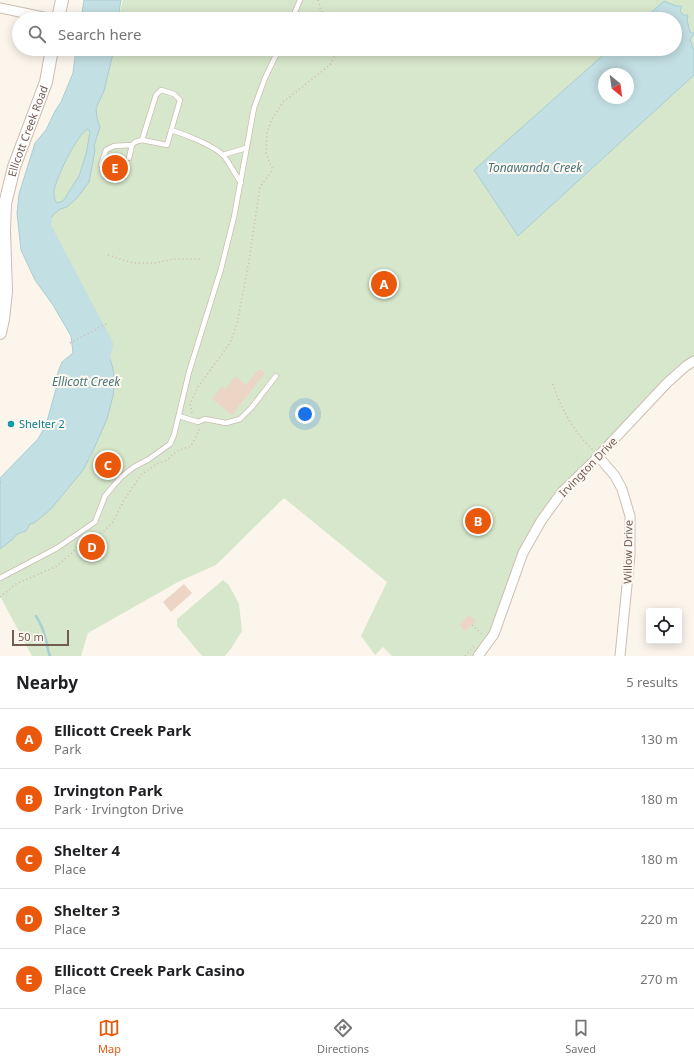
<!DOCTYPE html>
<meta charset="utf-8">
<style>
body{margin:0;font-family:"Noto Sans",sans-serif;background:#f6f6f6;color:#202124}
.controls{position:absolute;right:12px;bottom:12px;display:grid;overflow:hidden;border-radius:4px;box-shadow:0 2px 10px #0003}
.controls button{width:36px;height:36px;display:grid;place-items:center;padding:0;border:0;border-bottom:1px solid #e0e0e0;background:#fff;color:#202124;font:20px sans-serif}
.compass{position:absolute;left:598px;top:68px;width:36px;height:36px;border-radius:50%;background:#fff;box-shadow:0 2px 10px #0003;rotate:151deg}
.scale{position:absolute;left:12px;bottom:10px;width:57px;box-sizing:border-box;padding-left:4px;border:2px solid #745c51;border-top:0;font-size:11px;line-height:14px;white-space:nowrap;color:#745c51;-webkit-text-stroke:3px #fdf9f2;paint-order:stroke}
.you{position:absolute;left:305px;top:414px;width:14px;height:14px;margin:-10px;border:3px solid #fff;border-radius:50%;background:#1a73e8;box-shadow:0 0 0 6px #1a73e833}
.badge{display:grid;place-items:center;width:26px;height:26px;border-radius:50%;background:#ea580c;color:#fff;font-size:13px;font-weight:700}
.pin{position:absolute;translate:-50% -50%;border:2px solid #fff;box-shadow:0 1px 4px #0006}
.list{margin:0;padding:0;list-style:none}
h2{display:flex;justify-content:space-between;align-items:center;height:52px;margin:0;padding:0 16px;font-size:17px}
h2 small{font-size:13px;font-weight:400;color:#757577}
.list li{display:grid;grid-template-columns:26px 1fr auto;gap:12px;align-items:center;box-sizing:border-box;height:60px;padding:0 16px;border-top:1px solid #e0e0e0}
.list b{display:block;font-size:15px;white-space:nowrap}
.list p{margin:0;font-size:13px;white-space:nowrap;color:#757577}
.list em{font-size:13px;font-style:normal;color:#757577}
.icon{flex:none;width:22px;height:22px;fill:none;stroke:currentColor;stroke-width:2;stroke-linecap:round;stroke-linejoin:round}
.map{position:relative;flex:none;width:694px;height:656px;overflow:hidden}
.search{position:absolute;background:#fff;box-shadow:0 2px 10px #0003;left:12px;right:12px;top:12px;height:44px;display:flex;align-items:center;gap:10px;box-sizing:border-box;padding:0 14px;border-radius:22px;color:#757577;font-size:15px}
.sheet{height:352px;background:#fff}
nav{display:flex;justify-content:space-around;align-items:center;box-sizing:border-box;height:56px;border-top:1px solid #e0e0e0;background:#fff;font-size:11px;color:#757577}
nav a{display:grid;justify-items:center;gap:2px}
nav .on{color:#ea580c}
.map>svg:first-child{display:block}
</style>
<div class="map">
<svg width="694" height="656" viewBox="0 0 694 656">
<rect width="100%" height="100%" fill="#fbf5ec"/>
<path fill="#d7e7cb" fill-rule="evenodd" d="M 123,0 L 694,0 L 694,361 L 667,383 L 541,521 L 499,620 L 478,656 L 392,656 L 383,647 L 375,655 L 361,636 L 387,582 L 284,498 L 216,565 L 178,582 L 88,633 L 81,656 L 32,656 L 0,596 L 0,513 L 87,439 L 106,343 L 43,225 L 74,124 L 109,49 L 675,49 L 675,19 L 118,19 ZM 604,74 L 628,74 L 628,98 L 604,98 Z
M 223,580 L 229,585 L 239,604 L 242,631 L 230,650 L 225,656 L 202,656 L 177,626 L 177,619 Z"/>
<path fill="#c2dfe3" stroke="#a9ced3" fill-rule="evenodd" d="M 84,0 L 121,0 L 118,19 L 81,19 Z
M 664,1 L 676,6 L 682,6 L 680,11 L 683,15 L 688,15 L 687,20 L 690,32 L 694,33 L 690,40 L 694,50 L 694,75 L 518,236 L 474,170 L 610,49 L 675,49 L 675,19 L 644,19 ZM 604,74 L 628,74 L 628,98 L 604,98 Z
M 76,49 L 114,49 L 104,91 L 96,108 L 97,118 L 100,127 L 94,146 L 95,150 L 89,182 L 77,198 L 67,207 L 60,209 L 52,216 L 49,222 L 49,240 L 53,255 L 67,278 L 74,281 L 89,306 L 104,342 L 112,365 L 115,381 L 113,396 L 107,419 L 92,453 L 83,470 L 51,509 L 34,523 L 30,524 L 26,531 L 17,534 L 13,539 L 0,549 L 0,478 L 38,439 L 46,425 L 56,389 L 58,372 L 62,362 L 73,353 L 71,336 L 53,305 L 35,280 L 21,250 L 17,213 L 19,194 L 35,143 L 46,130 L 55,111 L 61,102 L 73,73 ZM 88,129 L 90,132 L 86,154 L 79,176 L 63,201 L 57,203 C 54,199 54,195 54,191 C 56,178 77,134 88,129 Z"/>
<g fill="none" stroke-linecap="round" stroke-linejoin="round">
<path stroke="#a9ced3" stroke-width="2.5" d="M 36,616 C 41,624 44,631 46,640 C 48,646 47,650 50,656"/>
<path stroke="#c2dfe3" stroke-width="14" d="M 45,220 L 43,225 L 106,344 L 102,364"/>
</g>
<path fill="#edd5c6" d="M 106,154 L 127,158 L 124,171 L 119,170 L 116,183 L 106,180 L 107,171 L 104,171 L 105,167 L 103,166 Z
M 259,369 L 265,373 L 232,415 L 212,399 L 222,386 L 225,389 L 235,376 L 246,385 Z
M 9,420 L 16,423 L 13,429 L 6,425 Z
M 108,459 L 114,464 L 109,471 L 103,467 Z
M 93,542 L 98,547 L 92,552 L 87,547 Z
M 184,584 L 192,593 L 171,612 L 163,602 Z
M 469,615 L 476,621 L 465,631 L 459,625 Z"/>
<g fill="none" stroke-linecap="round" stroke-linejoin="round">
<g stroke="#ccbdb2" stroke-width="6">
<path id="lane" d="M 292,19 L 300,0
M 171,130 C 184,134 215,146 224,156 C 230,164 235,174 241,183
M 223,155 L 246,148
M 129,158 L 132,145
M 101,165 L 106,150 L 114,146 L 132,145 L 135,142 L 142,140 L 167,145 L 180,100 L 174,94 L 161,90 L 156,95 L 142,140
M 179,416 L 198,422 L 205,419 L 226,423 L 240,419 L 252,407 L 276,376
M 0,578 L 57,548 L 95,522 L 105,496 L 121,477 L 134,467 L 149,459 L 170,444 L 174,435 L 189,372 L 221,269 L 234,217 L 254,108 L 265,78 L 279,49"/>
</g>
<g stroke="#ccbdb2" stroke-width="11">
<path id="street" d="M 0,8 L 53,19
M 598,456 L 615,476 L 622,489 L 630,516 L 630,555 L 620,656
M 478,656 L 494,634 L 523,553 L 541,521 L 562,492 L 589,466 L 667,383 L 686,366 L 694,361"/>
</g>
<g stroke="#cebdb0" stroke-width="14">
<g id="secondary">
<path d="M 58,19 L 62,0"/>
<path id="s1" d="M 0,333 L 3,319 L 6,291 L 4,231 L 5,204 L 14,167 L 46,82 L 52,49"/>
</g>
</g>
<path stroke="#d3b8a9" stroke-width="1.5" stroke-dasharray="1 3" stroke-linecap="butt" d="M 318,0 L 321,11 L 327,19
M 108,255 L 133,263 L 156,263 L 174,259 L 201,259
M 70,343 L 108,323
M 553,384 C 561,409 574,432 593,450
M 192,413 L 190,404 L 198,387 L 230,343 L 237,324 L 249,261 L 260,187 L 271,172 L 272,168 L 266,153 L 267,132 L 272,119 L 283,102 L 330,65 L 338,49
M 0,482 L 2,485
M 0,597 L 16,584 L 57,566 L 84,542 L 104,531 L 113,522 L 124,500 L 141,475 L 157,464 L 167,460 L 177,451 L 191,446 L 200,428 L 200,427
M 472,625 L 483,635
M 465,656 L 475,645"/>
<use href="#lane" stroke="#fff" stroke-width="4.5"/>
<use href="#street" stroke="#fff" stroke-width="9"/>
<use href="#secondary" stroke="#fff" stroke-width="12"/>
</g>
<circle fill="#0f9aa8" stroke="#fdf9f2" stroke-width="1.5" cx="11" cy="424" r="4"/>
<g text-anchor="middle" stroke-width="4" stroke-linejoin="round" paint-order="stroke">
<g font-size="11" fill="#745c51" stroke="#fdf9f2">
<text dy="4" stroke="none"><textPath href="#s1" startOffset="206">Ellicott Creek Road</textPath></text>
<text transform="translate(588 467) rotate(-46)" y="4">Irvington Drive</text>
<text transform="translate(628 552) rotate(-89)" y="4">Willow Drive</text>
</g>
<g font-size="11" fill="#0d838f" stroke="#fdf9f2" text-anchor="start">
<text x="19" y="428">Shelter 2</text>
</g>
<g font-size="12" font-style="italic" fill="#49767d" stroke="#fdf9f2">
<text x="535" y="172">Tonawanda Creek</text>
<text x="86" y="386">Ellicott Creek</text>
</g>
</g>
</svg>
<div class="controls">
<button><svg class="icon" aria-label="locate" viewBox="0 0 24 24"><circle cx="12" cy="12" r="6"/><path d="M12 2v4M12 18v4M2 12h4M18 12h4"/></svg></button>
</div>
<svg class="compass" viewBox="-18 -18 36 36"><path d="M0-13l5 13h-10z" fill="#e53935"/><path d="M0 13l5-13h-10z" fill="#757577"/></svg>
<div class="scale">50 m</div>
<div class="you"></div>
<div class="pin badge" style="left:384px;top:284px">A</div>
<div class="pin badge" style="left:478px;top:521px">B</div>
<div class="pin badge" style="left:108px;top:465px">C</div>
<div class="pin badge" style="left:92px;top:547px">D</div>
<div class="pin badge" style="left:115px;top:168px">E</div>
<div class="search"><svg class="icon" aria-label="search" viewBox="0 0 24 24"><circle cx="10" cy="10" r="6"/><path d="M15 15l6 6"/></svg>Search here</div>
</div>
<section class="sheet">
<h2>Nearby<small>5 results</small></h2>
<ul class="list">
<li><span class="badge">A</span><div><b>Ellicott Creek Park</b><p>Park</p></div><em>130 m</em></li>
<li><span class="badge">B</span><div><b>Irvington Park</b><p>Park · Irvington Drive</p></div><em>180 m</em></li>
<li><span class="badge">C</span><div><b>Shelter 4</b><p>Place</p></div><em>180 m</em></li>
<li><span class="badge">D</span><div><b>Shelter 3</b><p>Place</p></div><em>220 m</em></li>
<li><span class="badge">E</span><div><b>Ellicott Creek Park Casino</b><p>Place</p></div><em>270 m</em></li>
</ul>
</section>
<nav>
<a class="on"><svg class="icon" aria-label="map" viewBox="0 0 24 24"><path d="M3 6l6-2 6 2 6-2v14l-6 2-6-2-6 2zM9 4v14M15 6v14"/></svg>Map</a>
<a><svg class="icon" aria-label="directions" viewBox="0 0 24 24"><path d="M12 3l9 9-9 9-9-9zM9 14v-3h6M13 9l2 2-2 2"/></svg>Directions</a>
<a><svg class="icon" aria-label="saved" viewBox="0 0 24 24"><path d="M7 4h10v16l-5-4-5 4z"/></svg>Saved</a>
</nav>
